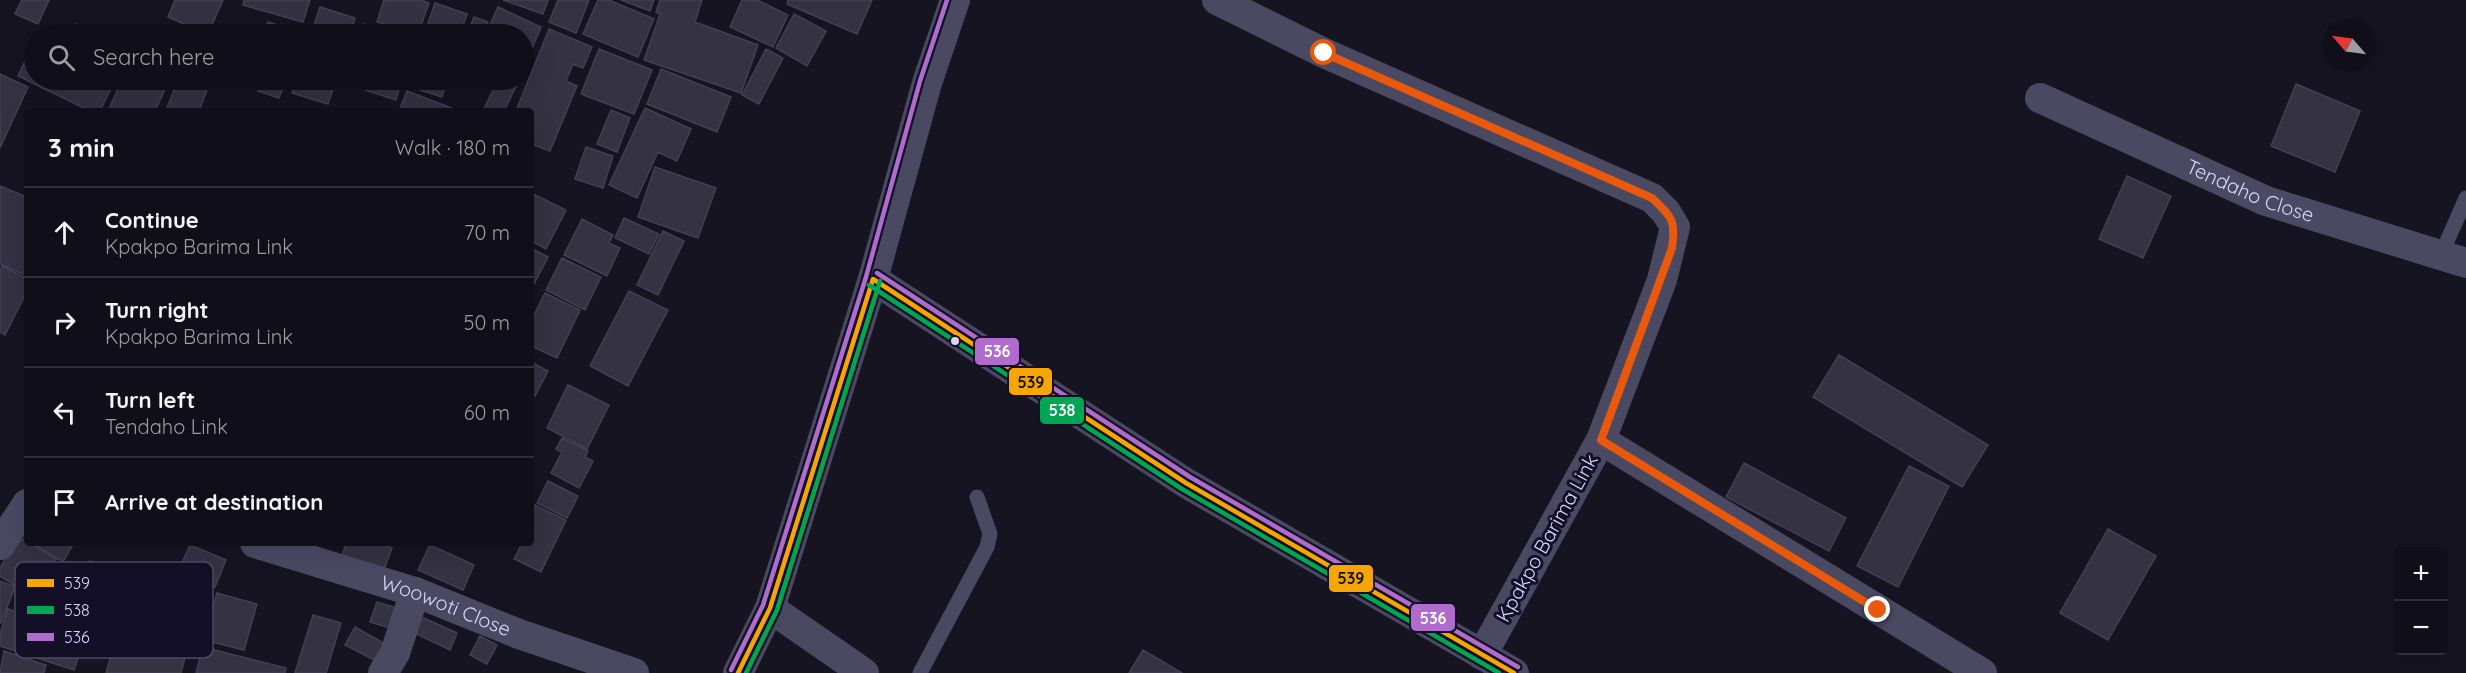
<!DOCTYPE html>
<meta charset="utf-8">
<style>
body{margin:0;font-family:Quicksand,sans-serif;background:#191822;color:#f1f3f6}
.controls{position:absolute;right:18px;bottom:18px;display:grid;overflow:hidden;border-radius:6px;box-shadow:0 6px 24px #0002}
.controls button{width:54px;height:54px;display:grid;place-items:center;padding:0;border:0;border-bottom:2px solid #302f38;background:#100f19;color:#f1f3f6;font:30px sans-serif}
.compass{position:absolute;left:2322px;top:18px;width:54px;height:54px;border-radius:50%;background:#100f19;box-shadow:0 6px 24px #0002;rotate:298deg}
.stop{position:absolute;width:18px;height:18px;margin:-14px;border:4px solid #ea580c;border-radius:50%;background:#fff}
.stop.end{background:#ea580c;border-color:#fff;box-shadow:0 2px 6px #0008}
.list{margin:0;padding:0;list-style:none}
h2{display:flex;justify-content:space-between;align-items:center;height:78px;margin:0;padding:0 24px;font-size:26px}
h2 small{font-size:20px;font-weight:400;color:#9c9ca2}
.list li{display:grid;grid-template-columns:39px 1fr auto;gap:18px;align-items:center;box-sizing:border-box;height:90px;padding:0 24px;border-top:2px solid #302f38}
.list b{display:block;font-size:22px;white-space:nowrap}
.list p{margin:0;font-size:20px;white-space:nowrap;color:#9c9ca2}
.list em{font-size:20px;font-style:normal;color:#9c9ca2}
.icon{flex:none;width:33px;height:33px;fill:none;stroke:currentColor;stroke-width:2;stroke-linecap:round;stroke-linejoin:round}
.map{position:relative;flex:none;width:2466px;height:673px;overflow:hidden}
.search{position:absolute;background:#100f19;box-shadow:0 6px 24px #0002;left:24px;top:24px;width:510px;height:66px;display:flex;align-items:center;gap:15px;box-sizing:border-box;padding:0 21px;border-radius:33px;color:#9c9ca2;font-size:22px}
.panel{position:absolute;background:#100f19;box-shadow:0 6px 24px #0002;left:24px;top:108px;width:510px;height:438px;border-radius:6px}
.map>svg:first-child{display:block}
</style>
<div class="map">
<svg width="2466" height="673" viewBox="0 0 2466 673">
<rect width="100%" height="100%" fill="#161421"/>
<path fill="#343243" stroke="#433f54" stroke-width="1.5" d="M 22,0 L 49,0 L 38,24 L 15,14 Z
M 175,0 L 223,0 L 208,34 L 168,17 Z
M 244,0 L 310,0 L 303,22 L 243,5 Z
M 384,0 L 420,0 L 429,3 L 418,34 L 377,22 Z
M 503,0 L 548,0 L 543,14 Z
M 558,0 L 589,0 L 576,33 L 549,22 Z
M 598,0 L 609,0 L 654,19 L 638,57 L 583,34 Z
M 621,0 L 654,0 L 650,11 Z
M 660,0 L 702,0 L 695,22 L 758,45 L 741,93 L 644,60 L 660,14 L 656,12 Z
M 742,0 L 757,0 L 788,15 L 773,47 L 730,27 Z
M 788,0 L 872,0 L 857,34 L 787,4 Z
M 435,3 L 467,14 L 460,34 L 443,34 L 426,29 Z
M 320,7 L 355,18 L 350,34 L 311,34 Z
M 498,7 L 541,27 L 524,67 L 524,34 L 486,34 Z
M 794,14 L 826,31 L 807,66 L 776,48 Z
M 474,17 L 488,22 L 482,34 L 467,34 Z
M 268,22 L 299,32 L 298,34 L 263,34 Z
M 76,24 L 94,32 L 92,34 L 71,34 Z
M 363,24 L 380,29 L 378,34 L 360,34 Z
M 549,29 L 592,47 L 583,68 L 573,64 L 566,81 L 577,86 L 550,151 L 531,144 L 531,111 L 516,111 Z
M 34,42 L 34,80 L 115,80 L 100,111 L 90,111 L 18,76 Z
M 599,49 L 652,70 L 634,114 L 581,94 Z
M 766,49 L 783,58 L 759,104 L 742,95 Z
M 661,69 L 731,97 L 717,132 L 647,104 Z
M 0,74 L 28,87 L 0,148 Z
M 122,80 L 161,80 L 168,83 L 155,111 L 108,111 Z
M 178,80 L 207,90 L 199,111 L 173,111 L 167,108 Z
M 262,80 L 286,80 L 279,98 L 258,91 Z
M 297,80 L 336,80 L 328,104 L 292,93 Z
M 345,80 L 363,80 L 361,86 Z
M 368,80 L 402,80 L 396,100 L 365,90 Z
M 410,80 L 447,80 L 442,97 L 408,86 Z
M 498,80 L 519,80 L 504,111 L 483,111 Z
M 2296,84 L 2360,111 L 2335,172 L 2271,146 Z
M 407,91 L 459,111 L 399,111 Z
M 645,108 L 691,129 L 677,161 L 658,152 L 637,198 L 609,185 Z
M 611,110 L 630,118 L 617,152 L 597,144 Z
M 586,147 L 613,156 L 603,188 L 575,179 Z
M 655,167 L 716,188 L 698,238 L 638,217 Z
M 2127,176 L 2171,196 L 2143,258 L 2099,239 Z
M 0,186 L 27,197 L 27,276 L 0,264 Z
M 531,193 L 566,210 L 546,249 L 531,241 Z
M 624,218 L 659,234 L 649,254 L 615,238 Z
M 582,219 L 613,235 L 609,243 L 620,248 L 607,276 L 564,255 Z
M 663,231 L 684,241 L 658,295 L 637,285 Z
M 531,248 L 548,257 L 531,290 Z
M 562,258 L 601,277 L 585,310 L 546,290 Z
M 2,266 L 27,279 L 27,291 L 5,335 L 0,332 L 0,271 Z
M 629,291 L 668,310 L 628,386 L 590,366 Z
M 545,293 L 580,310 L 557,358 L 531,346 L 531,321 Z
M 1839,355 L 1988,445 L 1962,487 L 1813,397 Z
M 531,362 L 548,371 L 535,396 L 531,394 Z
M 568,385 L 609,405 L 587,449 L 547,428 Z
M 562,438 L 588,451 L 585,457 L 593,461 L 579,488 L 551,473 L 562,452 L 556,449 Z
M 1744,463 L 1846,518 L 1829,551 L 1726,497 Z
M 1909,466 L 1949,486 L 1898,587 L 1857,566 Z
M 548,481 L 578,496 L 567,518 L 537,503 Z
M 535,505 L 566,520 L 541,572 L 514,559 L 522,543 L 531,543 L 531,514 Z
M 2108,529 L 2156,556 L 2108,640 L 2060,613 Z
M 19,537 L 56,559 L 33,597 L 0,576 L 0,568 Z
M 32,543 L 74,543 L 63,562 Z
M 346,543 L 379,543 L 392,548 L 383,572 L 342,556 Z
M 190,545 L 226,560 L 215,587 L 178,572 Z
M 430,545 L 474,565 L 463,590 L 418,570 Z
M 90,561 L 110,567 L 92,619 L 73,613 Z
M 0,581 L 15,587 L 1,623 L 0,623 Z
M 217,593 L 257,604 L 244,650 L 204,640 Z
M 377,602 L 400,609 L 393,629 L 370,622 Z
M 8,609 L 86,634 L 74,670 L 0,646 L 0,634 Z
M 415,614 L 457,633 L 450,650 L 408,630 Z
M 313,615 L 341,623 L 326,673 L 295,673 Z
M 120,625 L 189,643 L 181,673 L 106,673 Z
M 355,627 L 389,646 L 380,663 L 345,645 Z
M 480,636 L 497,645 L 487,664 L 470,655 Z
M 203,647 L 286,668 L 285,673 L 196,673 Z
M 1143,650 L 1182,673 L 1129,673 Z
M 4,651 L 46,665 L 44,673 L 0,673 Z"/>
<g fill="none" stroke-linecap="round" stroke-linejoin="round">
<path stroke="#4a4962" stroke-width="15" d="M 2441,255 L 2466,198
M 920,673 L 987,547 L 990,534 L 977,497"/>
<g stroke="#4a4962" stroke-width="30">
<path d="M 1217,0 L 1324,53 L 1652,198 L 1666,212 L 1675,227 L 1662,280 L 1601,440 L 1482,655"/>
<path id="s1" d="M 2040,98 L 2266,201 L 2466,263"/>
<path d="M 873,279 L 1186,483 L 1514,673"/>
<path d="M 1601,440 L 1982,673"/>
<path id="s2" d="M 255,543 L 415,592 L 519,634 L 634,673"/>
<path d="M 0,545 L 27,504"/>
<path d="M 770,608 L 864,673"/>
<path d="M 383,673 L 395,653 L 415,592"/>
<path d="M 738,673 L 770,608 L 873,279 L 927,83 L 955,0"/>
</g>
<g stroke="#130f26" stroke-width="9">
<path id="bus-1" d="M 873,279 L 1186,483 L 1514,673
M 738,673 L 770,608 L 873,279"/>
</g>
<g stroke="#130f26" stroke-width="9">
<path id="bus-2" d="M 869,285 L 1182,489 L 1499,673
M 746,673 L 777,610 L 880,281"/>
</g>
<g stroke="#130f26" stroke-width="9">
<path id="bus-3" d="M 877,273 L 1190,477 L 1518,667
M 731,670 L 763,605 L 866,277 L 920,81 L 947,0"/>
</g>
<use href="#bus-1" stroke="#f7a600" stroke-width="4.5"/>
<use href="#bus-2" stroke="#00a651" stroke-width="4.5"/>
<use href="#bus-3" stroke="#b06ccc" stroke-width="4.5"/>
</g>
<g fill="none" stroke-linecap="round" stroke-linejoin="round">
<path stroke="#ea580c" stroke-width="8" d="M 1324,53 L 1652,198 C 1672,217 1676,220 1672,248 L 1601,440 L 1878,610"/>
</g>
<circle fill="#d9d4ff" stroke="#130f26" stroke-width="2" cx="955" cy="341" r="5"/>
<g text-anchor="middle" stroke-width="6" stroke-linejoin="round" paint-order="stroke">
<g font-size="20" fill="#d9d4ff" stroke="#130f26">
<text dy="7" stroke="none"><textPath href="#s1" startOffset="230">Tendaho Close</textPath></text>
<text transform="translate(1547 538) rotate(-61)" y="7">Kpakpo Barima Link</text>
<text dy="7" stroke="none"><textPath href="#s2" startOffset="201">Woowoti Close</textPath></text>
</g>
</g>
<rect x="15" y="562" width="198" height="96" rx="9" fill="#130f26" stroke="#4e4a67" stroke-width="1.5"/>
<rect x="27" y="579" width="27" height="8" fill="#f7a600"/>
<rect x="27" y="606" width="27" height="8" fill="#00a651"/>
<rect x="27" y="633" width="27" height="8" fill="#b06ccc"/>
<g font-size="16" fill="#d9d4ff">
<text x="64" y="589">539</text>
<text x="64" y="616">538</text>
<text x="64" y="643">536</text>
</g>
<g stroke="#130f26" stroke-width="2">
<rect x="974" y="337" width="46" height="29" rx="6" fill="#b06ccc"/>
<rect x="1008" y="367" width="45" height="29" rx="6" fill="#f7a600"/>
<rect x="1039" y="396" width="46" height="29" rx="6" fill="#00a651"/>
<rect x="1328" y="564" width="46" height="29" rx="6" fill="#f7a600"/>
<rect x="1410" y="603" width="46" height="29" rx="6" fill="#b06ccc"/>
</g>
<g font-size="16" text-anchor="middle" font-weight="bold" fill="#fff">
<text x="997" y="357">536</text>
<text x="1062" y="416">538</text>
<text x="1433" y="624">536</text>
</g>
<g font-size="16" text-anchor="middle" font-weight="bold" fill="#111">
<text x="1031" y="388">539</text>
<text x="1351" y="584">539</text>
</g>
</svg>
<div class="controls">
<button>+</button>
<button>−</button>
</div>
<svg class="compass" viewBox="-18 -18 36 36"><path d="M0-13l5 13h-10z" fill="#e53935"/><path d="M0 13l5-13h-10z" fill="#9c9ca2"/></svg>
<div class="stop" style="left:1324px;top:53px"></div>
<div class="stop end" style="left:1878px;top:610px"></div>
<div class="search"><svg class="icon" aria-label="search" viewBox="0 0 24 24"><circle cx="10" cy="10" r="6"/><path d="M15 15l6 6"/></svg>Search here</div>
<section class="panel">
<h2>3 min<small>Walk · 180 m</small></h2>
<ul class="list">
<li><svg class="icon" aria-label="ahead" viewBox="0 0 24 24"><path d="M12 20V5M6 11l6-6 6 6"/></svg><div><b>Continue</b><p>Kpakpo Barima Link</p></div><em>70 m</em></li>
<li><svg class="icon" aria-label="right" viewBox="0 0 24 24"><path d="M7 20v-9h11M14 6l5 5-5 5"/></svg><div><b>Turn right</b><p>Kpakpo Barima Link</p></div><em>50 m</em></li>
<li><svg class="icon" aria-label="left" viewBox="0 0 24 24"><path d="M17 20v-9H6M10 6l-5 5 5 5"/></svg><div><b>Turn left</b><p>Tendaho Link</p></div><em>60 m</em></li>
<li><svg class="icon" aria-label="arrive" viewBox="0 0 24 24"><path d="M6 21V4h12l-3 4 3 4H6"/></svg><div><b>Arrive at destination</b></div></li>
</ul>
</section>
</div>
